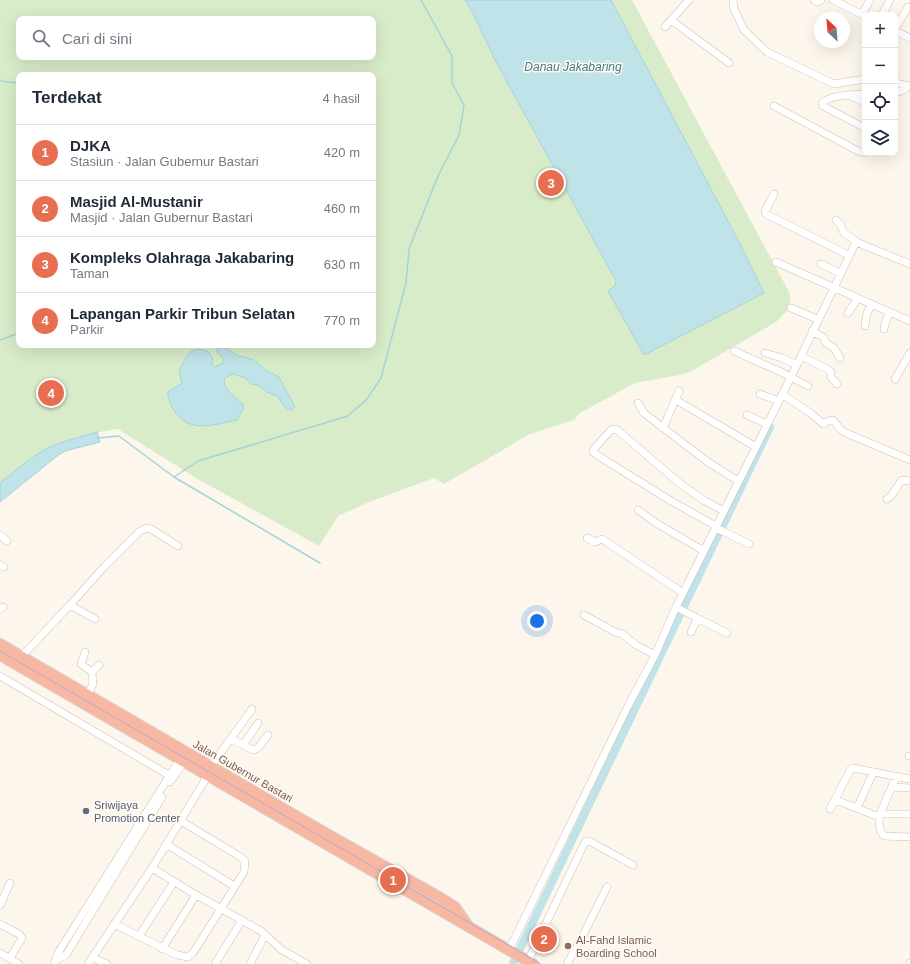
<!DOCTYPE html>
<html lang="id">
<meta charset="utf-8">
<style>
body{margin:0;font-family:Arial,sans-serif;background:#f6f6f7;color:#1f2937}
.controls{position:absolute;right:12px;top:12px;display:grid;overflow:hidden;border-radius:8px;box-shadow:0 4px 16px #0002}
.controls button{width:36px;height:36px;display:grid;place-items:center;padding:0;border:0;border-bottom:1px solid #e0e1e3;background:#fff;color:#1f2937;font:20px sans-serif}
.compass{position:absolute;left:814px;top:12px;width:36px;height:36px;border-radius:50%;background:#fff;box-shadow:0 4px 16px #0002;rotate:334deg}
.you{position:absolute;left:537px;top:621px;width:14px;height:14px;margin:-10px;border:3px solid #fff;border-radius:50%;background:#1a73e8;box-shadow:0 0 0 6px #1a73e833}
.badge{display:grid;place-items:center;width:26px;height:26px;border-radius:50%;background:#e76f51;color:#fff;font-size:13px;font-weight:700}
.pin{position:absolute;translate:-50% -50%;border:2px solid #fff;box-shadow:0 1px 4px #0006}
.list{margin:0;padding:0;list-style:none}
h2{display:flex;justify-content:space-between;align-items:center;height:52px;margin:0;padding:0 16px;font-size:17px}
h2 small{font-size:13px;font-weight:400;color:#747a83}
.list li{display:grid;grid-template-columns:26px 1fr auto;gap:12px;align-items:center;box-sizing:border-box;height:56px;padding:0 16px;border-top:1px solid #e0e1e3}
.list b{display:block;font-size:15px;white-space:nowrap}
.list p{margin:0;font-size:13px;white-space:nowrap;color:#747a83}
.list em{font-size:13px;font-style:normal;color:#747a83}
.icon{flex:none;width:22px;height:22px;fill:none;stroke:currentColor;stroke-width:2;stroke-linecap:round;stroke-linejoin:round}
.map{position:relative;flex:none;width:910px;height:964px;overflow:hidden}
.search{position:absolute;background:#fff;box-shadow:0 4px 16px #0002;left:16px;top:16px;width:360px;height:44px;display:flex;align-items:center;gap:10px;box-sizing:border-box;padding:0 14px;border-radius:8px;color:#747a83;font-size:15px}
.panel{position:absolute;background:#fff;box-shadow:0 4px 16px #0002;left:16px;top:72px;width:360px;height:276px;border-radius:8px}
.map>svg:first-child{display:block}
</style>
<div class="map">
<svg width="910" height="964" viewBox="0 0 910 964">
<rect width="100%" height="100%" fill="#fdf6ec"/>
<path fill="#d8ecc9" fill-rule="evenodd" d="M 0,0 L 632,0 L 788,290 C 795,305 786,312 776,322 L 690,372 L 679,375 L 635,383 L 580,413 L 574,420 L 530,434 L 444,484 L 434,478 L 369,502 L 338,516 L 319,546 L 196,478 L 118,429 C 93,433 64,438 42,451 C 27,460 14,472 0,483 ZM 19,19 L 373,19 L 373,57 L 19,57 ZM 19,75 L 373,75 L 373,345 L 19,345 Z"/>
<path fill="#bfe3e8" stroke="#a5d3da" d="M 465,0 L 611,0 L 739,242 L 764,293 L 644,355 L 608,291 L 615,286 L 616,281 L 495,60 L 475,17 Z
M 222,346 L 237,355 L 254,360 L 267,371 L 279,377 L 295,407 L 292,410 C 284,409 281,402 278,396 L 266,392 L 260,386 L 251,384 L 245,378 L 233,374 L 225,378 L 224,382 L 227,390 L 243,404 L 243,409 L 237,420 C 212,425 187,435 172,407 C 170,402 167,398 168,392 L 182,383 L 179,371 C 187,356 189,344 209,352 L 213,360 L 212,364 L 214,367 L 222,364 L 224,361 L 220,354 L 216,352 L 218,348 Z
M 97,432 L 100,442 L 65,451 L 57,456 L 0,502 L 0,483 C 14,472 27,460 42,451 C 59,441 79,438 97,432 Z"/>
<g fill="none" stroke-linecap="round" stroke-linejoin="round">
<path stroke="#a5d3da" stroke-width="1.5" d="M 0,81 L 19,83
M 0,340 L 19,333
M 97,438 L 119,436 L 174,477 L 320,563
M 174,477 L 198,461 L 348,416 L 367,399 L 381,378 L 406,283 L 409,249 L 438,176 L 459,135 L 464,105 L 452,83 L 452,56 L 421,0"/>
<path stroke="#bfe3e8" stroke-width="8" d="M 519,951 L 770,427
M 513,964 L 515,959"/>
<g stroke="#d1beb0" stroke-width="8">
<path id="minor" d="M 733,0 L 734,9 L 744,30 L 767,52 L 834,84 L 865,79
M 814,0 L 818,2 L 821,0
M 833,0 L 865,16
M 862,14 L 870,0
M 882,15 L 890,0
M 671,20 L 729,63
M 665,27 L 689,0
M 895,29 L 908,7
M 895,31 L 910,38
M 895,83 L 910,86
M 895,93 L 904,90 L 908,86
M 865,94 C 851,95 833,94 822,103 L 823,106 L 865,128
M 849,95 L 865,103
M 774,106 L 858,151 L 865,153
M 774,194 L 765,211 L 766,214 L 848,255
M 836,220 L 840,224 L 844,233 L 856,241
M 776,262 L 910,321
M 821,264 L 840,273
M 791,308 L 817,319
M 848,313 L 858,298
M 865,326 L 867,313 L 872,304
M 884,329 L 886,320 L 890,313
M 812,331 L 823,337 L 826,343 L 834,348 L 840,358
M 734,351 L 781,372 L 808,386
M 765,353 L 782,358 L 797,365
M 801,356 L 829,370 L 831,372 L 831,377 L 837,384
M 895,379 L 910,353
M 760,394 L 779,401
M 782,394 L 813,415 L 823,424 C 838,414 833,426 844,432 L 910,460
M 676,400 L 756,447
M 638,403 L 644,413 L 666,430 L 708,462 L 738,481
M 747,415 L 767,424
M 663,428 L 679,391
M 887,499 L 891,496 L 902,480 L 910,481
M 638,510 L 656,523 L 704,551
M 716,526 L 671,501 L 600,457 L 593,452 L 593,450 L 611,430 L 616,429 L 683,486 L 705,501 L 724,511
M 716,528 L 749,544
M 0,535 L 7,541
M 587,538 L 595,542 L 602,539 L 683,593
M 0,565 L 4,567
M 676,607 L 697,618 L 697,620 L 691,632
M 0,609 L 3,607
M 584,615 L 617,633 L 621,633 L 636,645 L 655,655
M 697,618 L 727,633
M 95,619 L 70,605 L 104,567 L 139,532 L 146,528 L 151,529 L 178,546
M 85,652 L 81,664 L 92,672
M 22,656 L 70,605
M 0,676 L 172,777
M 88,694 L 93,684 L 92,672 L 99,665
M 231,739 L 253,750 L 258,748 L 268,735
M 243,745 L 258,723
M 909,756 L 910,756
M 211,766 L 252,709
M 170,782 L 185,761
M 892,787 L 910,788
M 836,800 L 879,817
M 857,808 L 873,773
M 830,809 L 851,769 L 853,768 L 910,779
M 880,814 L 896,777
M 910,814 L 880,814 C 878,820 879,831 884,836 L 910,837
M 166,844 L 234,886
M 152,868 L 191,892 L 261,931 L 282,950 L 307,964
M 0,905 L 10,883
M 0,924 L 19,934 L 22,938 L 10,958
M 114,924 L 177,955 L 188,957 L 193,953 L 244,872 L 245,861 L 239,856 L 181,821
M 139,936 L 174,882
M 162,949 L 196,895
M 509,950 L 628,706 L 655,655 L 676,607 L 791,377 L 856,242 L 910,264
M 0,953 L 19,964
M 93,958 L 107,964
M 56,960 L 66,955 L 162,797
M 528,961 L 585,842 L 589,841 L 633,865
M 54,964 L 58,953 L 180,759
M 88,964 L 152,868 L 208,775
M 215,964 L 242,920
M 250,964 L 265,935
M 567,964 L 580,941 L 607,887
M 910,964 L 910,963"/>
</g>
<g stroke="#dad1cd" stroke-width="12">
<path id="highway" d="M 0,644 L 327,834 L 439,897 L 455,907 L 466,923
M 0,655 L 533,964"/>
</g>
<use href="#minor" stroke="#fff" stroke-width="7"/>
<use href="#highway" stroke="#f7b7a3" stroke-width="10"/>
<path stroke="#b9a8c9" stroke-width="1" d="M 0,651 L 541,964"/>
</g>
<circle fill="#5c6f8a" stroke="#fffaf3" stroke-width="1.5" cx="86" cy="811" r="4"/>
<circle fill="#8d6e63" stroke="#fffaf3" stroke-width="1.5" cx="568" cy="946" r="4"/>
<g text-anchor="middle" stroke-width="3" stroke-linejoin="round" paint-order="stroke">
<g font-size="11" fill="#7a5c4d" stroke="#fffaf3">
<text transform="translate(243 771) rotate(30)" y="4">Jalan Gubernur Bastari</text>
</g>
<g font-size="11" fill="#4e5e75" stroke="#fffaf3" text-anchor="start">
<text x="94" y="809">Sriwijaya<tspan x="94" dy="13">Promotion Center</tspan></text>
</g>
<g font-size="11" fill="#785e54" stroke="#fffaf3" text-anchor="start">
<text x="576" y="944">Al-Fahd Islamic<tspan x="576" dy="13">Boarding School</tspan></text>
</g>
<g font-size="12" font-style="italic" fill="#437c86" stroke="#fffaf3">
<text x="573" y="71">Danau Jakabaring</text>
</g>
</g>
</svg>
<div class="controls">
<button>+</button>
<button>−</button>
<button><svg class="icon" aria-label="locate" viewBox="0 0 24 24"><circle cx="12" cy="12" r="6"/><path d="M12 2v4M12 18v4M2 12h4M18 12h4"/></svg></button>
<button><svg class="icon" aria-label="layers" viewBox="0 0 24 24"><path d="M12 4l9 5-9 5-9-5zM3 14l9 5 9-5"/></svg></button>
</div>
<svg class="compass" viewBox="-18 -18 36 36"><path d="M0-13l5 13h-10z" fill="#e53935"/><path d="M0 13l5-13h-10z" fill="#747a83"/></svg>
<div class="you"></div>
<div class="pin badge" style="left:393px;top:880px">1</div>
<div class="pin badge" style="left:544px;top:939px">2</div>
<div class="pin badge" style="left:551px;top:183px">3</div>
<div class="pin badge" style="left:51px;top:393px">4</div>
<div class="search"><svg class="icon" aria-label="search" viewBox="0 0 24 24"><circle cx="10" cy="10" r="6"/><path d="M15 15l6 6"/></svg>Cari di sini</div>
<section class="panel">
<h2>Terdekat<small>4 hasil</small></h2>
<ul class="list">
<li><span class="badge">1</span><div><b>DJKA</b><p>Stasiun · Jalan Gubernur Bastari</p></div><em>420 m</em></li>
<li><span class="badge">2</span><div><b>Masjid Al-Mustanir</b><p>Masjid · Jalan Gubernur Bastari</p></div><em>460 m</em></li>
<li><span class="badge">3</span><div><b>Kompleks Olahraga Jakabaring</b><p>Taman</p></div><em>630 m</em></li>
<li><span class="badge">4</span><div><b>Lapangan Parkir Tribun Selatan</b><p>Parkir</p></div><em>770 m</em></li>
</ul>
</section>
</div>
